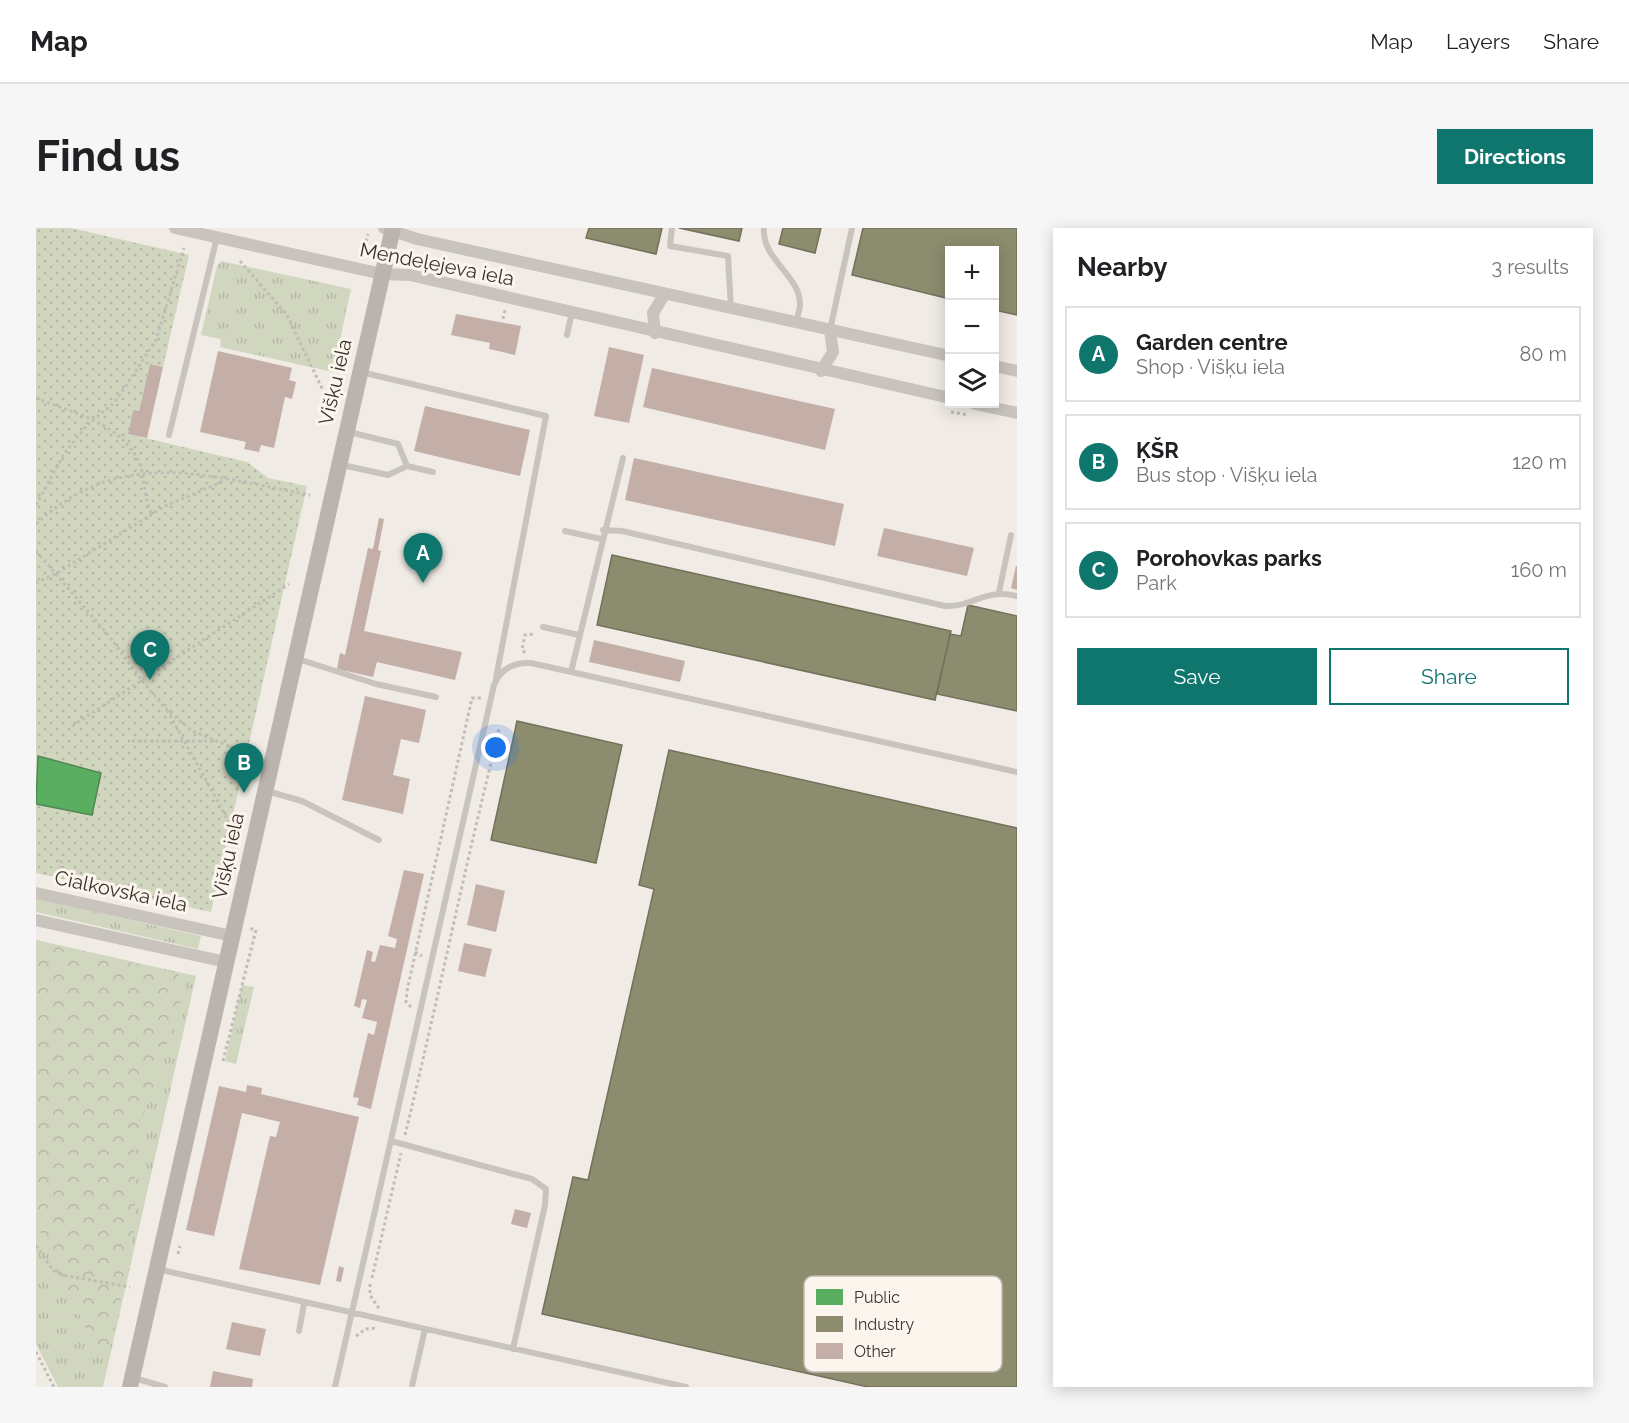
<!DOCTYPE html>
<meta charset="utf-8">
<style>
body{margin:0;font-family:Raleway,sans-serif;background:#f6f6f6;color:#202124}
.controls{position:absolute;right:18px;top:18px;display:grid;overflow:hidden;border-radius:0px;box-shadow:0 3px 15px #0003}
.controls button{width:54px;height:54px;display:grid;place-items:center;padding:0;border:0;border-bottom:2px solid #e0e0e0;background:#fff;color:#202124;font:30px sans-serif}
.you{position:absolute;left:460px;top:520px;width:21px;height:21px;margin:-15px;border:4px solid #fff;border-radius:50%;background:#1a73e8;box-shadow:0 0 0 9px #1a73e833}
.badge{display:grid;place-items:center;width:39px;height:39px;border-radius:50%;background:#0f766e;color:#fff;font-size:20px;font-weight:700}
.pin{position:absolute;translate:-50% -50px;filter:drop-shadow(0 2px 3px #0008)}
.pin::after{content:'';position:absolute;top:32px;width:21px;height:18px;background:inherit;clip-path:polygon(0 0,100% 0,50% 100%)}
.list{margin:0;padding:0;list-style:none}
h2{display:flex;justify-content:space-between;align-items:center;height:78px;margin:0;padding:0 24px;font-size:26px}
h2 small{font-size:20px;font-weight:400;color:#757577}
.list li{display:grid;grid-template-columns:39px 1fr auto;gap:18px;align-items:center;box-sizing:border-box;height:96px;margin:0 12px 12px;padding:0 12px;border:2px solid #e0e0e0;border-radius:0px}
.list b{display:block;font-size:22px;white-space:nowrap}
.list p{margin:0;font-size:20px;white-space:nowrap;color:#757577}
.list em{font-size:20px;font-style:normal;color:#757577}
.actions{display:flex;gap:12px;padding:18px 24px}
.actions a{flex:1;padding:14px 0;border:2px solid #0f766e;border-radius:0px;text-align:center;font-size:21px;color:#0f766e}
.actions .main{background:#0f766e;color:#fff}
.icon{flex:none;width:33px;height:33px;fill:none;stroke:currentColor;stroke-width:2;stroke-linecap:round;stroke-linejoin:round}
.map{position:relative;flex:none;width:981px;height:1159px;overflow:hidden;border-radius:0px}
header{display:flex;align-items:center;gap:36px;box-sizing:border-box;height:84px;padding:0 30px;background:#fff;border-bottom:2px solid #e0e0e0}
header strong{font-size:28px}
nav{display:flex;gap:33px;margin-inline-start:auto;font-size:21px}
.intro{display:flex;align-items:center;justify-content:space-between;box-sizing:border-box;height:144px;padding:0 36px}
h1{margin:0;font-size:42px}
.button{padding:15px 27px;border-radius:0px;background:#0f766e;color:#fff;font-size:21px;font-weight:700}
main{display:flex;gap:36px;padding:0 36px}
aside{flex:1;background:#fff;border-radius:0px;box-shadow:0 3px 15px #0003}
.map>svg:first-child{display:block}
</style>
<header>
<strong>Map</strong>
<nav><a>Map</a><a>Layers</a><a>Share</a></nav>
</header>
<div class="intro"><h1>Find us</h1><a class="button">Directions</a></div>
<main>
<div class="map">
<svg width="981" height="1159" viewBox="0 0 981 1159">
<defs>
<pattern id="grass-tufts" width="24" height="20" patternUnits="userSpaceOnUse" patternTransform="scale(1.5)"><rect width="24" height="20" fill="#d1d6bf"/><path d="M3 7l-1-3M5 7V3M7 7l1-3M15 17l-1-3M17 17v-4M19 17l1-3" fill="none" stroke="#b4b8a4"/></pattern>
<pattern id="forest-crowns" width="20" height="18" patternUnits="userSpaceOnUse" patternTransform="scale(1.5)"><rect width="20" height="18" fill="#d1d6bf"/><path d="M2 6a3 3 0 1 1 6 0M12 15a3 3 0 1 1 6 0" fill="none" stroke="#b4b8a4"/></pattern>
<pattern id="park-dots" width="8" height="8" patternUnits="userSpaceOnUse" patternTransform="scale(1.5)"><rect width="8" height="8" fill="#d1d6bf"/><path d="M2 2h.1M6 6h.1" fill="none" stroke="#b4b8a4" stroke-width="1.8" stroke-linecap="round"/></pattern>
</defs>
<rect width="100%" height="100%" fill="#f0ebe5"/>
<path fill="url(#grass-tufts)" d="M 185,33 L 315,61 L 297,144 L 184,119 L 185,111 L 165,107 L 181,38 Z
M 0,671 L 165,708 L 162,721 L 0,684 Z
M 0,712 L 160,748 L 67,1159 L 22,1159 L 0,1116 Z
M 206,757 L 218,759 L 200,836 L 189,833 Z"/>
<path fill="url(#forest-crowns)" d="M 0,712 L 141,745 L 150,758 L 98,916 L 99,998 L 76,1116 L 62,1126 L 0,995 Z"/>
<path fill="url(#park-dots)" d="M 0,0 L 35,0 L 153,27 L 127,139 L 114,136 L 103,183 L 97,182 L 92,206 L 211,234 L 232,250 L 271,258 L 175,684 L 0,645 Z"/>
<path fill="#5aae61" stroke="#518851" stroke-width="1.5" d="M 2,528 L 65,545 L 56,587 L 0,576 Z"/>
<path fill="#8c8c6e" stroke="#74705a" stroke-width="1.5" d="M 553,0 L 626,0 L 620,26 L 550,10 Z
M 643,0 L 706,0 L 703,13 Z
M 747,0 L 785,0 L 779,25 L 743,16 Z
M 827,0 L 981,0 L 981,87 L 958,82 L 958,22 L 914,22 L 914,71 L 816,47 Z
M 576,327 L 915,403 L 899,472 L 561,397 Z
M 932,377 L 981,388 L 981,483 L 901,466 L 914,406 L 925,408 Z
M 481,493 L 586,517 L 560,635 L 455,612 Z
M 633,522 L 981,600 L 981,1159 L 832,1159 L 506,1086 L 537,949 L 552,952 L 618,661 L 603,657 Z"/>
<path fill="#c3afa7" d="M 420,86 L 485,98 L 479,127 L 453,121 L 454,115 L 415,107 Z
M 573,119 L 608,127 L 593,195 L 558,188 Z
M 182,123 L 256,140 L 253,152 L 260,154 L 256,171 L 249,169 L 238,220 L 225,217 L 223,224 L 208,221 L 210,214 L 164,204 Z
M 114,136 L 127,139 L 111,210 L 92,206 L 97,182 L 103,183 Z
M 616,140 L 799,181 L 789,222 L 607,179 Z
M 389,178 L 494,202 L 484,248 L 378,223 Z
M 598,230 L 808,276 L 799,318 L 589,272 Z
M 343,290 L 348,291 L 342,322 L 345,323 L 328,403 L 426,424 L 419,452 L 341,434 L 337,449 L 301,441 L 304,425 L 309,427 L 332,320 L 337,321 Z
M 848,300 L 938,320 L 931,348 L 841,328 Z
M 980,338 L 981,338 L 981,362 L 975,360 Z
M 558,412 L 649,433 L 644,454 L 553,434 Z
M 329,468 L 390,482 L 383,515 L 365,511 L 357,547 L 374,551 L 367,586 L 306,572 Z
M 368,642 L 388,646 L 335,881 L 321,877 L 323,870 L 317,869 L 332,805 L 338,807 L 341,794 L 326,790 L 331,772 L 326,771 L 324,780 L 318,778 L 331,722 L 337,724 L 335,733 L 339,734 L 344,717 L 359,720 L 361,711 L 352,708 Z
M 440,656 L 469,663 L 460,704 L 431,697 Z
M 428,715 L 456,721 L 449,749 L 422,743 Z
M 211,857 L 226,860 L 225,866 L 323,889 L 284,1057 L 203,1041 L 234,908 L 240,909 L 244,894 L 206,885 L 178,1008 L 150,1002 L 183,858 L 210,864 Z
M 479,981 L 495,985 L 491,1000 L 475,996 Z
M 303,1038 L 308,1040 L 305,1054 L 300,1053 Z
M 196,1094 L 230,1101 L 224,1128 L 190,1121 Z
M 177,1143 L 217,1151 L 216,1159 L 174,1159 Z"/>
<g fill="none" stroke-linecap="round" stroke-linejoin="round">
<path stroke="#c2bbb6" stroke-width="3" stroke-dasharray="3 3" stroke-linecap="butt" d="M 326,31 L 332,6
M 204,33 L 251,87 L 293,175
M 467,91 L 469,82
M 0,170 C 36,185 83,194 102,232 C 111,250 106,269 116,286
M 915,184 L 932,187
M 0,277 L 28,226 L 51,197 L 79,174 L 120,112 L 148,20
M 0,296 C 85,217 173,248 274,267
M 0,323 L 73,408 L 106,453 L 130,481 L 156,503 L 215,527
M 0,355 L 21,345 L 129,278 L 190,252
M 489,425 L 486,421 L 489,407 L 499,406
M 131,482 L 197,601
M 36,498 L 253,356
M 96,513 L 176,513
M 22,653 L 26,630
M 379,724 L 386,728
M 375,779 L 370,774 L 371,763 L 436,470 L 446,470
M 187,833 L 220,702 L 213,700
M 369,907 C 402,772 429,637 463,503 L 459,501
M 0,1018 L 17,1042 L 26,1047 L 94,1059
M 142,1026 L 144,1018
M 336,1050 L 365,925
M 334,1056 L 334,1067 L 344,1082
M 320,1108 L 330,1101 L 340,1100
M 0,1124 L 18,1159"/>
<path stroke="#c9c3be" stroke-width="6" d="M 636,0 L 634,18 L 692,28 L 695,81
M 728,0 C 725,31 764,47 764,76 C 764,82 761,89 760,95
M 794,102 L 816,0
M 531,107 L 536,84
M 325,144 L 510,188 L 460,450
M 313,204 L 362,216 L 371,238
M 133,207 L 181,9
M 306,237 L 352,247 L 371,238 L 397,244
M 567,302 L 586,303 L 909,378 C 938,379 948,360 981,368
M 529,303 L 565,311
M 963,364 L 975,307
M 507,399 L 543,407
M 262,431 L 340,456 L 400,469
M 535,444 L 587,230
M 231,563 L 266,573 L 343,612
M 355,913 L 496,951 L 510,961 L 509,977 L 477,1121
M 121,1041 L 650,1159
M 263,1103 L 268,1076
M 98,1150 L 129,1159
M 376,1158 L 389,1101
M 299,1159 L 458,457 C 465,440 478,434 495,435 L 981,544"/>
<path stroke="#c9c3be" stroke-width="12" d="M 139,0 L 346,46 L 374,47 L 914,170
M 348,0 L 381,11 L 914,128
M 619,105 L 617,85 L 628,67
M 958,138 L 981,143
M 785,143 L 797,124 L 794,103
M 939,176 L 981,185
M 0,665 L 196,708
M 0,692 L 190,734"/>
<path stroke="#bab3ae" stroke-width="16" d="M 94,1159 L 357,0"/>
</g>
<g text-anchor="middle" stroke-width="6" stroke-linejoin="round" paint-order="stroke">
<g font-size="20" fill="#3b302b" stroke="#fbf5ee">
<text transform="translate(401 36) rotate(11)" y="7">Mendeļejeva iela</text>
<text transform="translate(299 154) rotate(-77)" y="7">Višķu iela</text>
<text transform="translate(192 628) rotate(-78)" y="7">Višķu iela</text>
<text transform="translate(85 663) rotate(12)" y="7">Cialkovska iela</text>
</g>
</g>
<rect x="768" y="1048" width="198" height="96" rx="9" fill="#fbf5ee" stroke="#c1bab4" stroke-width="1.5"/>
<rect x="780" y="1061" width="27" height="16" fill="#5aae61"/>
<rect x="780" y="1088" width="27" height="16" fill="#8c8c6e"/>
<rect x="780" y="1115" width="27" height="16" fill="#c3afa7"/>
<g font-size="16" fill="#3b302b">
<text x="818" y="1075">Public</text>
<text x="818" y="1102">Industry</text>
<text x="818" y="1129">Other</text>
</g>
</svg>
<div class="controls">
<button>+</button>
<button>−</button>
<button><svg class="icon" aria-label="layers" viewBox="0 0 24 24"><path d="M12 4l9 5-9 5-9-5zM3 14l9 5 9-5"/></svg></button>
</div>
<div class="you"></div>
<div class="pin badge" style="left:387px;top:355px">A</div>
<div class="pin badge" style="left:208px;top:565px">B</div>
<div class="pin badge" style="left:114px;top:452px">C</div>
</div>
<aside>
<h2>Nearby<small>3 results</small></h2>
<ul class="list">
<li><span class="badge">A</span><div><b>Garden centre</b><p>Shop · Višķu iela</p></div><em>80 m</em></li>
<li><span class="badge">B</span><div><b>ĶŠR</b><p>Bus stop · Višķu iela</p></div><em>120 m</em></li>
<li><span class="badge">C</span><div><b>Porohovkas parks</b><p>Park</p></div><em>160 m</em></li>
</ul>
<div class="actions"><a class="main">Save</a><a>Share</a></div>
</aside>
</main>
